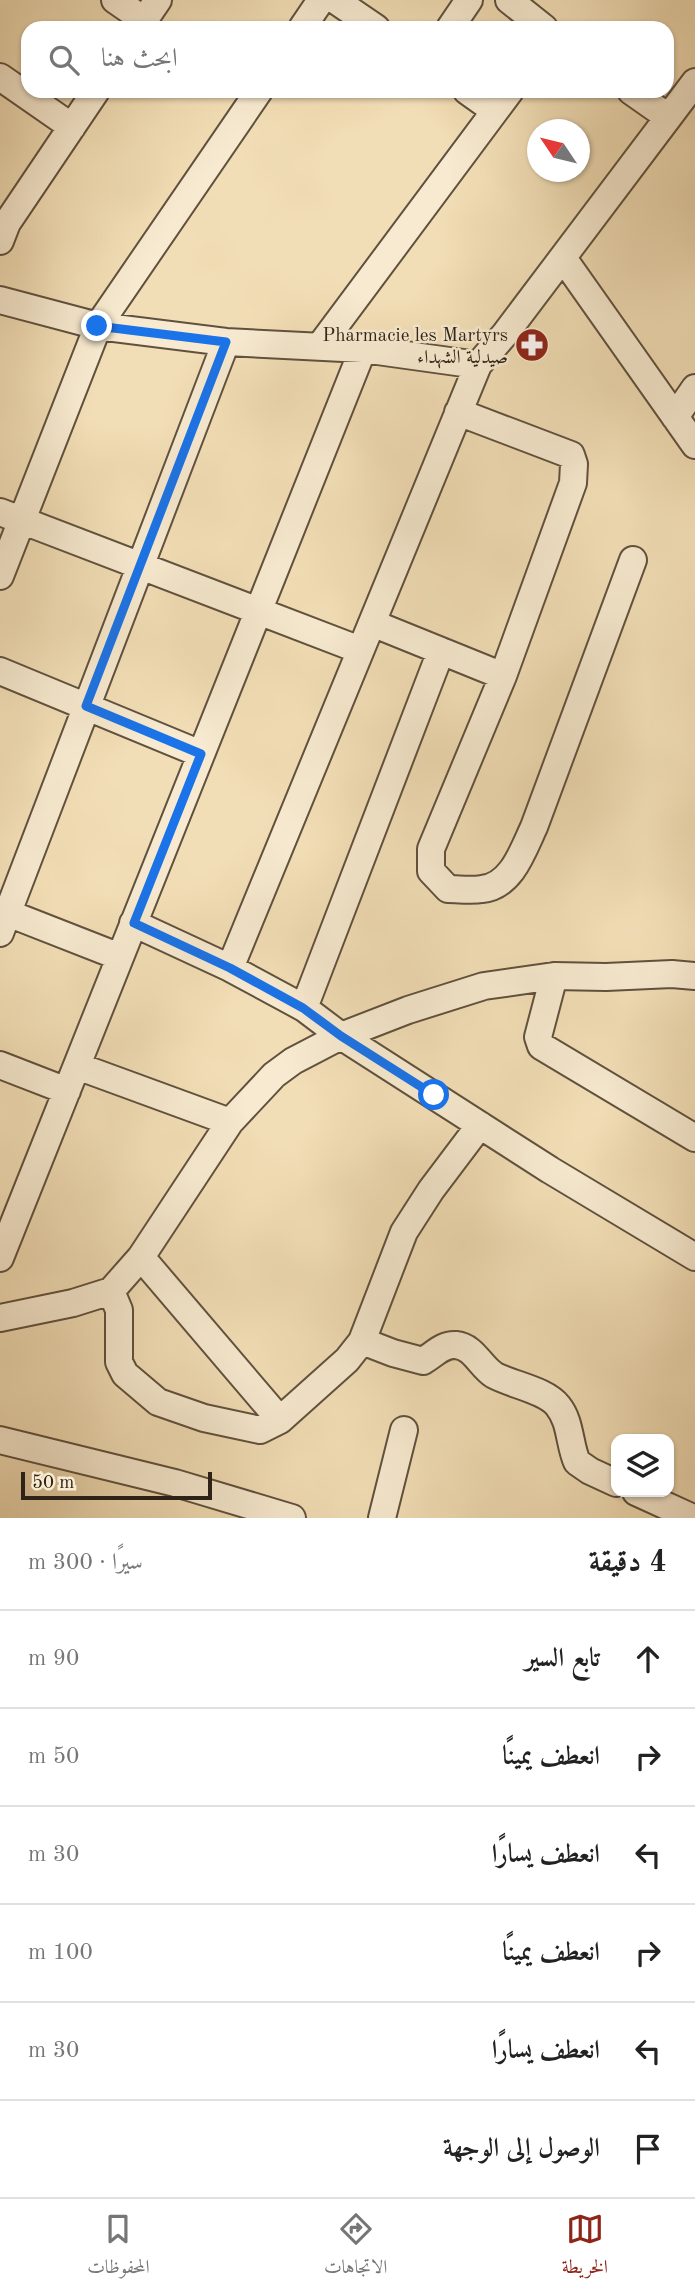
<!DOCTYPE html>
<html lang="ar">
<meta charset="utf-8">
<style>
body{margin:0;font-family:"Old Standard TT",Amiri,serif;background:#f6f6f6;color:#222;direction:rtl}
.controls{position:absolute;right:21px;bottom:21px;display:grid;overflow:hidden;border-radius:14px;box-shadow:0 2px 5px #0004}
.controls button{width:63px;height:63px;display:grid;place-items:center;padding:0;border:0;border-bottom:2px solid #e0e0e0;background:#fff;color:#222;font:35px sans-serif}
.compass{position:absolute;left:527px;top:119px;width:63px;height:63px;border-radius:50%;background:#fff;box-shadow:0 2px 5px #0004;rotate:305deg}
.scale{position:absolute;left:21px;bottom:18px;width:191px;box-sizing:border-box;padding-left:7px;border:4px solid #2f2216;border-top:0;font-size:19px;line-height:24px;white-space:nowrap;color:#2f2216;-webkit-text-stroke:5px #f7ead0;paint-order:stroke}
.stop{position:absolute;width:21px;height:21px;margin:-16px;border:5px solid #1a73e8;border-radius:50%;background:#fff}
.stop.end{background:#1a73e8;border-color:#fff;box-shadow:0 2px 7px #0008}
.list{margin:0;padding:0;list-style:none}
h2{display:flex;justify-content:space-between;align-items:center;height:91px;margin:0;padding:0 28px;font-size:30px}
h2 small{font-size:23px;font-weight:400;color:#767676}
.list li{display:grid;grid-template-columns:46px 1fr auto;gap:21px;align-items:center;box-sizing:border-box;height:98px;padding:0 28px;border-top:2px solid #e0e0e0}
.list b{display:block;font-size:26px;white-space:nowrap}
.list em{font-size:23px;font-style:normal;color:#767676}
.icon{flex:none;width:38px;height:38px;fill:none;stroke:currentColor;stroke-width:2;stroke-linecap:round;stroke-linejoin:round}
.map{position:relative;flex:none;width:695px;height:1518px;overflow:hidden;direction:ltr}
.search{position:absolute;background:#fff;box-shadow:0 2px 5px #0004;left:21px;right:21px;top:21px;height:77px;display:flex;align-items:center;gap:18px;box-sizing:border-box;padding:0 24px;border-radius:21px;color:#767676;font-size:26px}
.sheet{height:679px;background:#fff}
nav{display:flex;justify-content:space-around;align-items:center;box-sizing:border-box;height:98px;border-top:2px solid #e0e0e0;background:#fff;font-size:19px;color:#767676}
nav a{display:grid;justify-items:center;gap:4px}
nav .on{color:#8f2418}
.map>svg:first-child{display:block}
</style>
<div class="map">
<svg width="695" height="1518" viewBox="0 0 695 1518">
<rect width="100%" height="100%" fill="#f2deb6"/>
<filter id="stains"><feTurbulence type="fractalNoise" baseFrequency=".00286" numOctaves="4"/><feColorMatrix values="0 0 0 0 .2 0 0 0 0 .09 0 0 0 0 .02 0 0 0 .5 -.17"/></filter>
<radialGradient id="worn" r=".72"><stop offset=".6" stop-color="#630" stop-opacity="0"/><stop offset="1" stop-color="#630" stop-opacity=".3"/></radialGradient>
<g fill="none" stroke-linecap="round" stroke-linejoin="round">
<g stroke="#60513e" stroke-width="30">
<path id="street" d="M 115,0 L 144,20
M 335,0 L 376,28
M 509,0 L 544,28
M 139,28 L 158,0
M 302,28 L 321,0
M 450,28 L 469,0
M 0,77 L 72,127
M 467,91 L 495,111
M 631,91 L 668,117
M 0,241 L 7,223 L 96,91
M 563,258 L 695,445
M 0,300 L 98,326 L 226,342 L 363,349 L 478,365 L 505,334 L 695,82
M 320,346 L 510,91
M 458,412 L 571,455 L 574,464 L 573,483 L 503,676 L 431,849 L 431,871 L 448,889 C 459,889 471,891 482,889 C 512,886 523,850 534,827 L 633,560
M 675,417 L 695,388
M 0,512 L 360,650
M 0,576 L 98,326 L 259,91
M 372,623 L 503,676
M 0,671 L 201,754
M 0,910 L 120,957
M 133,923 L 230,968 L 304,1008 L 341,1036 L 550,1170 L 695,1257
M 0,933 L 226,342
M 230,968 L 478,365
M 554,976 L 538,1037 L 541,1046 L 695,1138
M 304,1008 L 441,651
M 0,1065 L 67,1091
M 77,1066 L 230,1122
M 141,1257 L 280,1420
M 0,1258 L 363,349
M 111,1291 L 119,1310 L 119,1362 L 125,1374 L 158,1402 L 204,1418 L 260,1430 L 280,1420 L 347,1360 L 362,1341 L 404,1232 L 431,1190 L 480,1125
M 0,1318 L 73,1303 L 111,1291 L 141,1257 L 230,1122 L 274,1075 L 293,1061 L 341,1036 L 408,1010 L 484,986 L 554,976 L 606,977 L 672,974 L 695,976
M 362,1341 L 393,1353 L 423,1361 C 434,1355 442,1344 456,1345 C 474,1347 480,1366 494,1375 C 512,1385 546,1390 558,1406 C 571,1422 569,1444 577,1462 L 590,1471 L 616,1483
M 0,1440 L 175,1483 L 292,1518
M 636,1492 L 693,1518
M 382,1518 L 404,1430"/>
</g>
<use href="#street" stroke="#f7ead0" stroke-width="26"/>
</g>
<g fill="none" stroke-linecap="round" stroke-linejoin="round">
<path stroke="#1a73e8" stroke-width="9" d="M 97,326 L 226,342 L 86,706 L 201,754 L 134,923 L 230,968 L 303,1008 L 341,1036 L 434,1095"/>
</g>
<defs>
<g id="pharmacy-disc" transform="scale(1.75)"><circle r="9.5" fill="#8f2418" stroke="#f7ead0"/><path d="M-2-6h4v4h4v4h-4v4h-4v-4h-4v-4h4Z" fill="#fff"/></g>
</defs>
<g fill-rule="evenodd">
<use href="#pharmacy-disc" x="532" y="345"/>
</g>
<g text-anchor="middle" stroke-width="5" stroke-linejoin="round" paint-order="stroke">
<g font-size="19" fill="#2f2216" stroke="#f7ead0" text-anchor="end">
<text x="508" y="341">Pharmacie les Martyrs<tspan x="508" dy="22">صيدلية الشهداء</tspan></text>
</g>
</g>
<rect width="100%" height="100%" filter="url(#stains)"/>
<rect width="100%" height="100%" fill="url(#worn)"/>
</svg>
<div class="controls">
<button><svg class="icon" aria-label="layers" viewBox="0 0 24 24"><path d="M12 4l9 5-9 5-9-5zM3 14l9 5 9-5"/></svg></button>
</div>
<svg class="compass" viewBox="-18 -18 36 36"><path d="M0-13l5 13h-10z" fill="#e53935"/><path d="M0 13l5-13h-10z" fill="#767676"/></svg>
<div class="scale">50 m</div>
<div class="stop" style="left:434px;top:1095px"></div>
<div class="stop end" style="left:97px;top:326px"></div>
<div class="search"><svg class="icon" aria-label="search" viewBox="0 0 24 24"><circle cx="10" cy="10" r="6"/><path d="M15 15l6 6"/></svg>ابحث هنا</div>
</div>
<section class="sheet">
<h2>4 دقيقة<small>سيرًا · 300 m</small></h2>
<ul class="list">
<li><svg class="icon" aria-label="ahead" viewBox="0 0 24 24"><path d="M12 20V5M6 11l6-6 6 6"/></svg><div><b>تابع السير</b></div><em>90 m</em></li>
<li><svg class="icon" aria-label="right" viewBox="0 0 24 24"><path d="M7 20v-9h11M14 6l5 5-5 5"/></svg><div><b>انعطف يمينًا</b></div><em>50 m</em></li>
<li><svg class="icon" aria-label="left" viewBox="0 0 24 24"><path d="M17 20v-9H6M10 6l-5 5 5 5"/></svg><div><b>انعطف يسارًا</b></div><em>30 m</em></li>
<li><svg class="icon" aria-label="right" viewBox="0 0 24 24"><path d="M7 20v-9h11M14 6l5 5-5 5"/></svg><div><b>انعطف يمينًا</b></div><em>100 m</em></li>
<li><svg class="icon" aria-label="left" viewBox="0 0 24 24"><path d="M17 20v-9H6M10 6l-5 5 5 5"/></svg><div><b>انعطف يسارًا</b></div><em>30 m</em></li>
<li><svg class="icon" aria-label="arrive" viewBox="0 0 24 24"><path d="M6 21V4h12l-3 4 3 4H6"/></svg><div><b>الوصول إلى الوجهة</b></div></li>
</ul>
</section>
<nav>
<a class="on"><svg class="icon" aria-label="map" viewBox="0 0 24 24"><path d="M3 6l6-2 6 2 6-2v14l-6 2-6-2-6 2zM9 4v14M15 6v14"/></svg>الخريطة</a>
<a><svg class="icon" aria-label="directions" viewBox="0 0 24 24"><path d="M12 3l9 9-9 9-9-9zM9 14v-3h6M13 9l2 2-2 2"/></svg>الاتجاهات</a>
<a><svg class="icon" aria-label="saved" viewBox="0 0 24 24"><path d="M7 4h10v16l-5-4-5 4z"/></svg>المحفوظات</a>
</nav>
